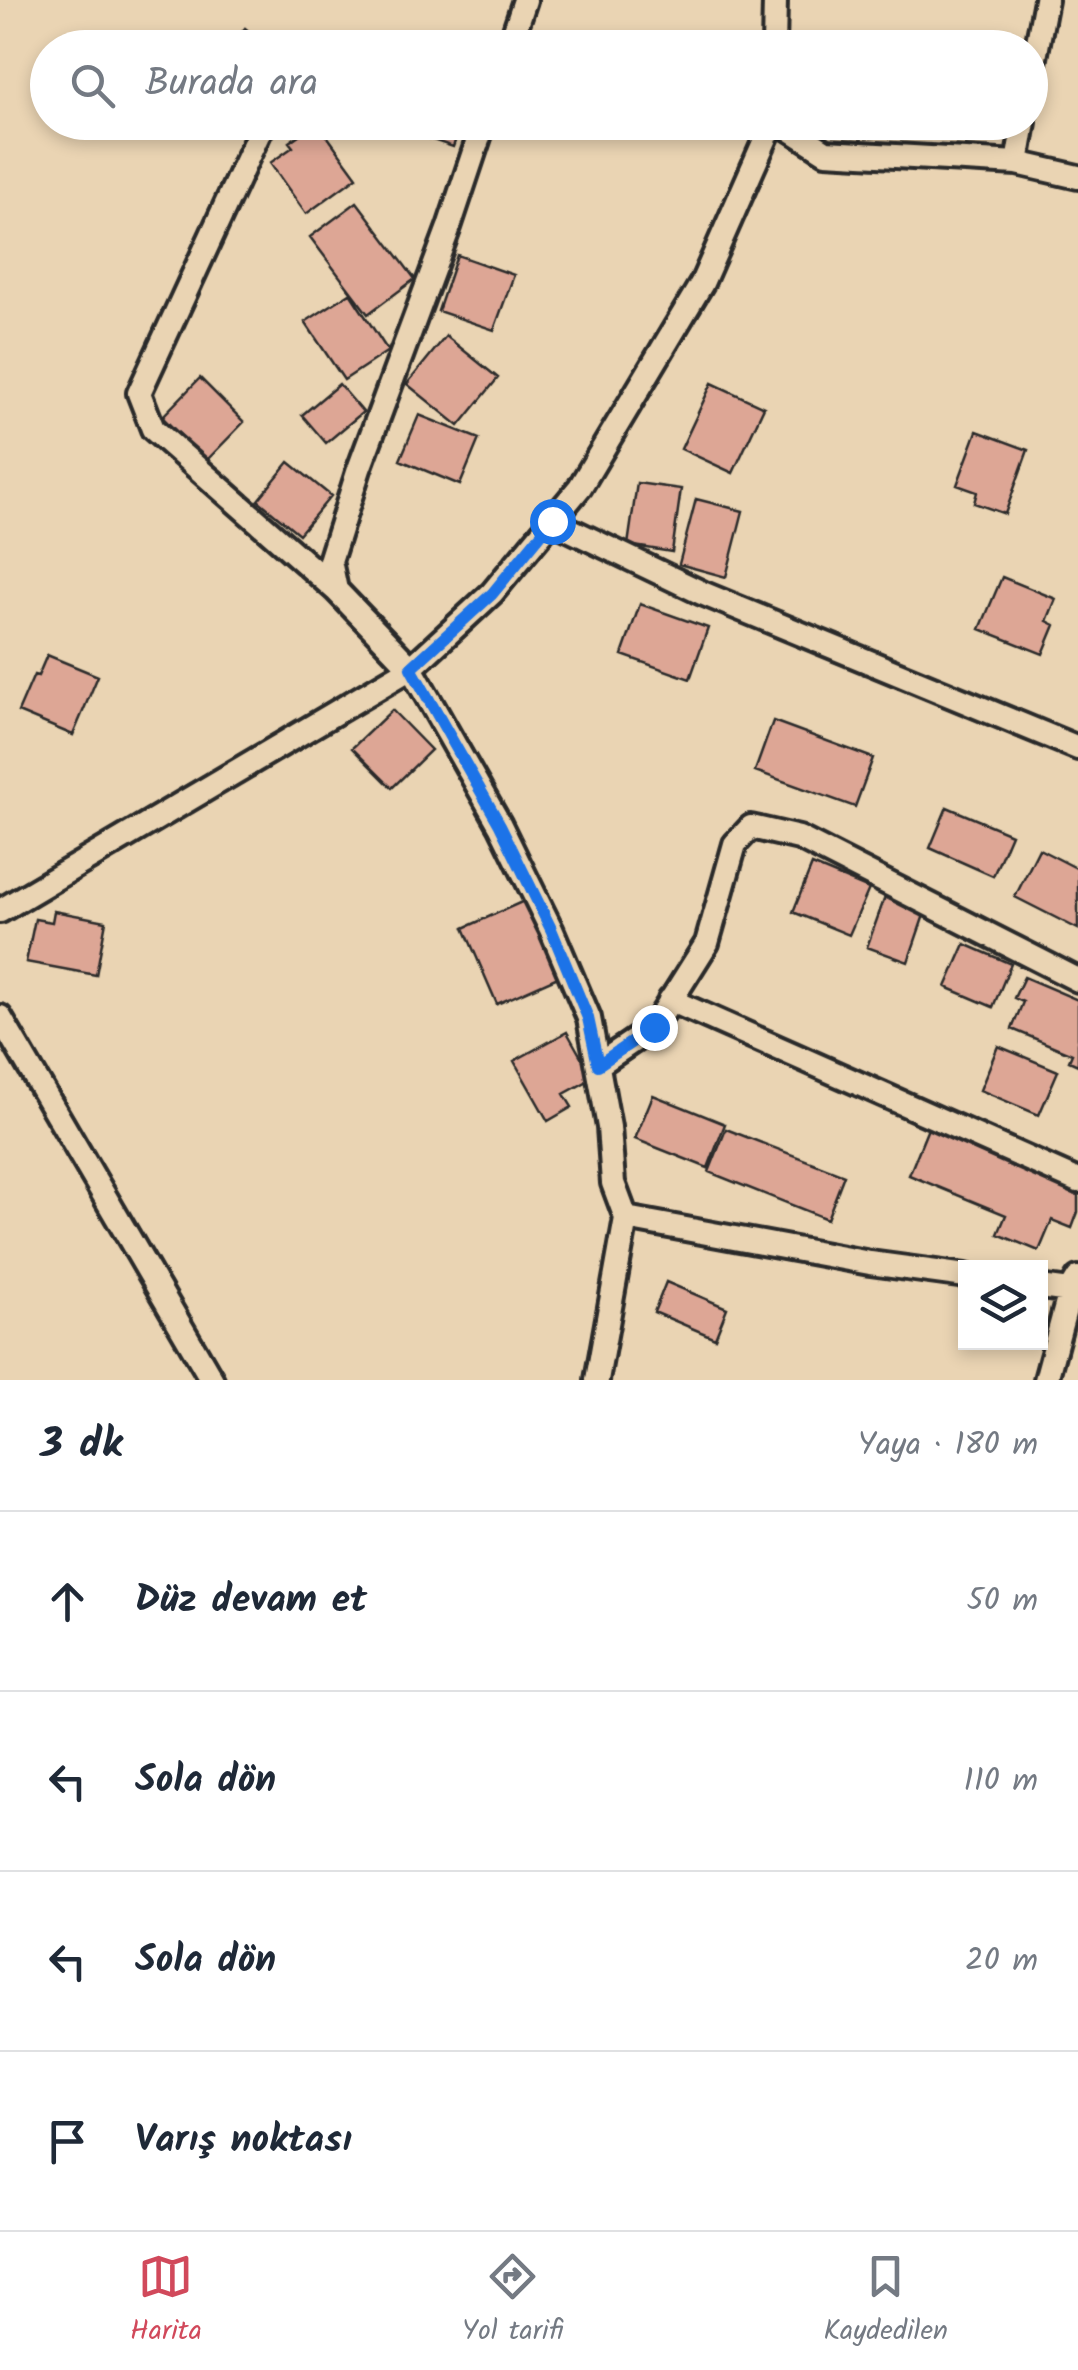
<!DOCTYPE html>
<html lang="tr">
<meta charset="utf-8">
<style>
body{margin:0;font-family:Kalam,sans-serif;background:#f2f2f3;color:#1f2937}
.controls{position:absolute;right:30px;bottom:30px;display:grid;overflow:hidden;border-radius:0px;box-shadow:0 5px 15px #0003}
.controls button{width:90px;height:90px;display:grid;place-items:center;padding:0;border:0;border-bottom:2px solid #e0e1e3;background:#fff;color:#1f2937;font:50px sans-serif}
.stop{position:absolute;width:30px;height:30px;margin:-22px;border:8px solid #1a73e8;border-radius:50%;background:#fff}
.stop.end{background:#1a73e8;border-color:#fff;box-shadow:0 2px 10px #0008}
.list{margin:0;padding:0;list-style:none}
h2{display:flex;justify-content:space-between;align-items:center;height:130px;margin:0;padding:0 40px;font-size:42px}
h2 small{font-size:32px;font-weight:400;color:#747a83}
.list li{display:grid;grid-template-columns:65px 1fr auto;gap:30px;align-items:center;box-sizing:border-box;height:180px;padding:0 40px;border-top:2px solid #e0e1e3}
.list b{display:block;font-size:38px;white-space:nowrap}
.list em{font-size:32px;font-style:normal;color:#747a83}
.icon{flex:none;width:55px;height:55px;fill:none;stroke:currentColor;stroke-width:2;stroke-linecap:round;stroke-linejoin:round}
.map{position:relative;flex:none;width:1078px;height:1380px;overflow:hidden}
.search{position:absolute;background:#fff;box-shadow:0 5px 15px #0003;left:30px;right:30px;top:30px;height:110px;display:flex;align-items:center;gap:25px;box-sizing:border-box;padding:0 35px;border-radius:55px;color:#747a83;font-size:38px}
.sheet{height:850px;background:#fff}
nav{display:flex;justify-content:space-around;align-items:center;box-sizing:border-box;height:140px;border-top:2px solid #e0e1e3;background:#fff;font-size:28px;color:#747a83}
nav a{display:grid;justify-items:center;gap:5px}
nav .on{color:#d1495b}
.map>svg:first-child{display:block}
</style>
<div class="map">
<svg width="1078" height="1380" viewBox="0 0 1078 1380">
<rect width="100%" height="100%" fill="#ead4b3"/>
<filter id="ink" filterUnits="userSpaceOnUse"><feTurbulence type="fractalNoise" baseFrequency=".01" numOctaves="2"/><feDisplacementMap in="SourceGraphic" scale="20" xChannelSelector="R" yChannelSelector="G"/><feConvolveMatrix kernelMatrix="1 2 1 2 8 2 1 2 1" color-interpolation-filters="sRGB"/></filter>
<g filter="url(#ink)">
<path fill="#dda695" stroke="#2b2b2b" stroke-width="2.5" d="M 245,28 L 269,48 L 229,48 Z
M 317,122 L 357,177 L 306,214 L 270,163 L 293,147 L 289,142 Z
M 393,122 L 462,122 L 453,147 L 392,126 Z
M 357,202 L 415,279 L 368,314 L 310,237 Z
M 457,255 L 514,275 L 494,330 L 438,311 Z
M 350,293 L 388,351 L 344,380 L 305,322 Z
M 446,336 L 498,378 L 459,426 L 407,384 Z
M 200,378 L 244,422 L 206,461 L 162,417 Z
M 712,383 L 764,407 L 733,473 L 681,449 Z
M 339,384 L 363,412 L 326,443 L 302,415 Z
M 419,415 L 479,439 L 460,485 L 400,460 Z
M 977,431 L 1028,450 L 1005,514 L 974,503 L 977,492 L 957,485 Z
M 289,462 L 331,496 L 299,534 L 258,500 Z
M 637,483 L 681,489 L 672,552 L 628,545 Z
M 696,499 L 743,511 L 726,577 L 679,564 Z
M 1002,577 L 1056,599 L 1047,621 L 1055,625 L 1043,654 L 980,629 Z
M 640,604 L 708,628 L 690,679 L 622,655 Z
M 47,655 L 98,676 L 73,735 L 18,712 L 34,675 L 38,676 Z
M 392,710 L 431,750 L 392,788 L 352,748 Z
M 773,721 L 873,758 L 855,807 L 755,771 Z
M 947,807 L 1011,834 L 993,876 L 930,848 Z
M 1039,849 L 1078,869 L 1078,929 L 1015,897 Z
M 812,865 L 869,889 L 849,935 L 793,912 Z
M 886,894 L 926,909 L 908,962 L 867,947 Z
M 524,901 L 558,977 L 497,1004 L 464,928 Z
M 54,911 L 106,921 L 96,975 L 26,962 L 35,919 L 52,922 Z
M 965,944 L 1011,964 L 993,1007 L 946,987 Z
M 1024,977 L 1078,1000 L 1078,1065 L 1069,1061 L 1072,1054 L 1012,1029 L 1023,1002 L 1014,998 Z
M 567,1032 L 593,1078 L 564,1094 L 572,1107 L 548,1121 L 514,1061 Z
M 998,1046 L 1058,1071 L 1039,1115 L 980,1090 Z
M 653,1095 L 725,1124 L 708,1168 L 635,1139 Z
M 929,1126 L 1078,1187 L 1078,1212 L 1072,1228 L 1052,1220 L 1039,1251 L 998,1234 L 1006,1215 L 909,1175 Z
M 726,1129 L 844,1175 L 827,1219 L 709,1172 Z
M 666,1282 L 727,1308 L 715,1338 L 654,1312 Z"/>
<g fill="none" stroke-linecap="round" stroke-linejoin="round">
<g stroke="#2b2b2b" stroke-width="30">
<path id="minor" d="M 509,48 L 525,0
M 774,48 L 775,0
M 1030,84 L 1046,0
M 264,122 L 139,393 L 153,429 L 336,590
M 484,122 L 449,227 L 359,469 L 330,561 L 336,590 L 411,668 L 500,825 L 551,929 L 589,1018 L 609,1127 L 613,1183 L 626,1218 L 870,1263 L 966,1276
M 779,122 L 826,152 L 1017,163 L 1078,177
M 1017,163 L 1024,122
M 552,521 L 702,593 L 1078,748
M 0,911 L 411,668 L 492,593 L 580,487 L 702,283 L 773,122
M 670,1000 L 1078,1181
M 0,1017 L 212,1380
M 598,1065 L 654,1027 L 707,943 L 735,844 L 751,827 L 799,838 L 1078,980
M 1040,1287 L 1070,1291
M 597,1380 L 626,1218
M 1046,1380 L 1070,1291 L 1078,1278"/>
</g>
<use href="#minor" stroke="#ead4b3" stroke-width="22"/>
</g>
</g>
<g fill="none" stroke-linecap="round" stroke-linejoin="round" filter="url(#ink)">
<path stroke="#1a73e8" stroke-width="12" d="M 552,521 L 492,594 L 411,668 L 500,825 L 551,929 L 588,1018 L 598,1065 L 654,1027"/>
</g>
</svg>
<div class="controls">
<button><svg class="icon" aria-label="layers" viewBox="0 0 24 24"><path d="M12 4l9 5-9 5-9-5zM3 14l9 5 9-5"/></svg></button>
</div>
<div class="stop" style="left:552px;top:521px"></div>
<div class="stop end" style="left:654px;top:1027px"></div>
<div class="search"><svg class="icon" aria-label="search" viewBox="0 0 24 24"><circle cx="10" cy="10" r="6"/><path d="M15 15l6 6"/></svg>Burada ara</div>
</div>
<section class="sheet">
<h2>3 dk<small>Yaya · 180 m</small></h2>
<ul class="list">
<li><svg class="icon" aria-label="ahead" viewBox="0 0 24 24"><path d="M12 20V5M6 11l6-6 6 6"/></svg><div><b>Düz devam et</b></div><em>50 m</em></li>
<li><svg class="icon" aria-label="left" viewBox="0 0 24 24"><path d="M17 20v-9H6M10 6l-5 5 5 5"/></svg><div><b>Sola dön</b></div><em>110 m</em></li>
<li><svg class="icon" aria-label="left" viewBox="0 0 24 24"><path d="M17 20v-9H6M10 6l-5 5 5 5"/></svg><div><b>Sola dön</b></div><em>20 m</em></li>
<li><svg class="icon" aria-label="arrive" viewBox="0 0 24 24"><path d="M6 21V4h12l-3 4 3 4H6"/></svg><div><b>Varış noktası</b></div></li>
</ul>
</section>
<nav>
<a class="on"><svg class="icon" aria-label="map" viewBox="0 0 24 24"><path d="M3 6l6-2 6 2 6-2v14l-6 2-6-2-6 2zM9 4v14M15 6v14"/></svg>Harita</a>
<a><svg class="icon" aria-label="directions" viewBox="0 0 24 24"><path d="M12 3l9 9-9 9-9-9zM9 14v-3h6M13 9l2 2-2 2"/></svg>Yol tarifi</a>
<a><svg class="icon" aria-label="saved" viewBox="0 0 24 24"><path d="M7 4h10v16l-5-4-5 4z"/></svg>Kaydedilen</a>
</nav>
